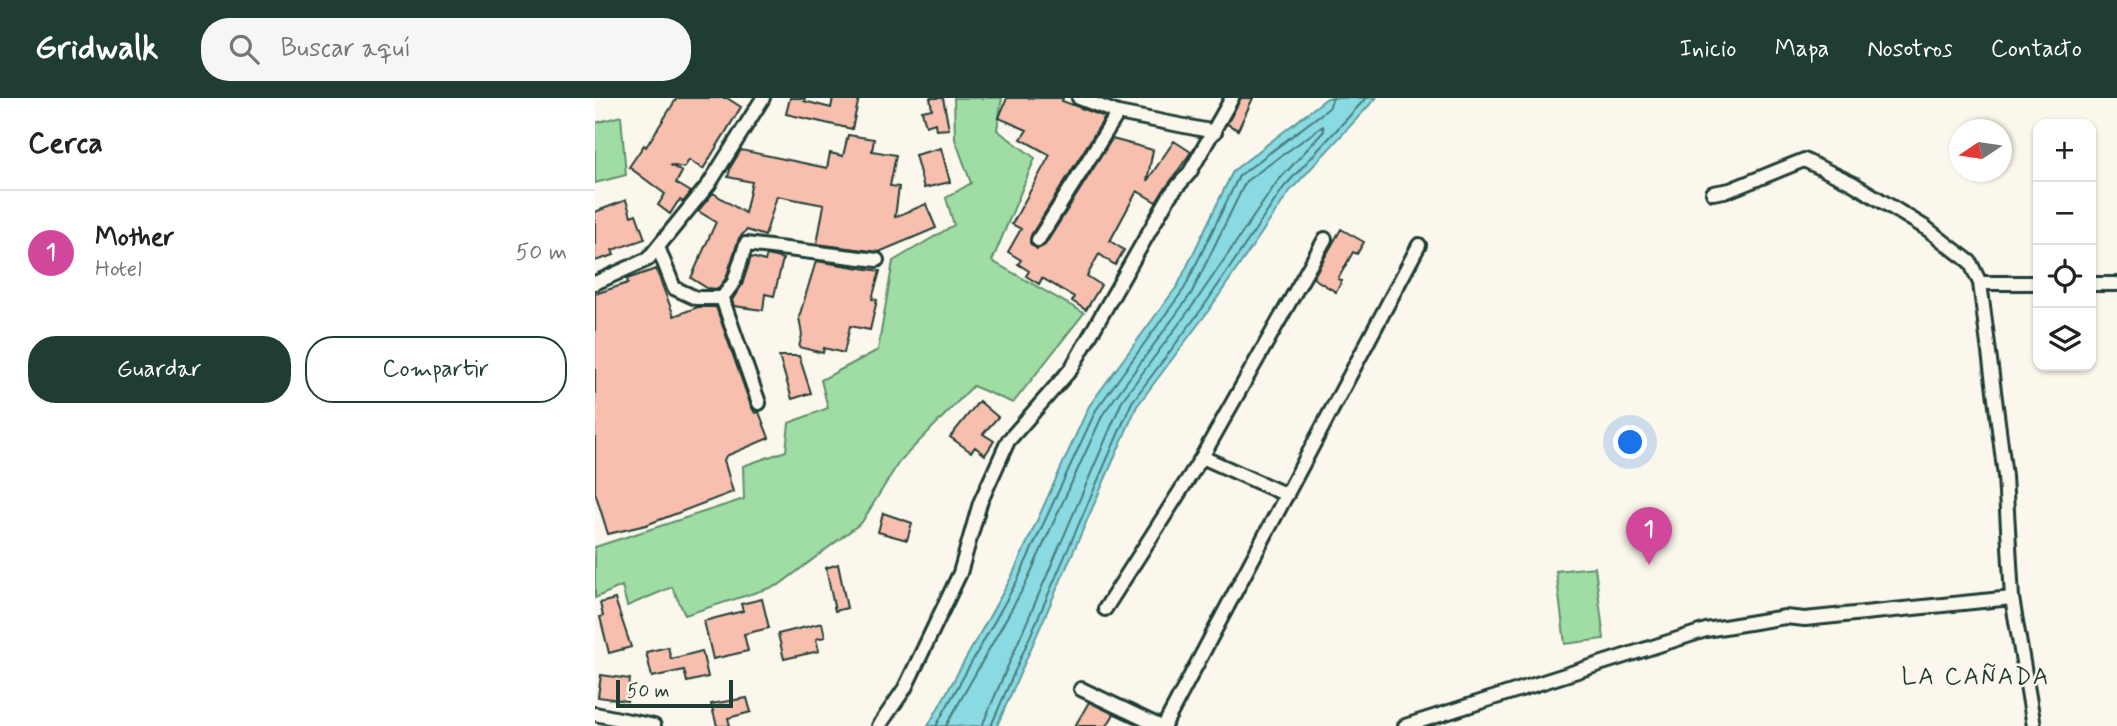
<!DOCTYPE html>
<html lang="es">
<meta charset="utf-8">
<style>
body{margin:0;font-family:Mynerve,sans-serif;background:#f6f6f6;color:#222}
.controls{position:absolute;right:21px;top:21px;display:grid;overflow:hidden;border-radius:14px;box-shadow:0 2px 5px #0004}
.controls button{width:63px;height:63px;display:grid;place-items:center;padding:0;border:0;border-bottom:2px solid #e0e0e0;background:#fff;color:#222;font:35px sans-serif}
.compass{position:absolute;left:1354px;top:21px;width:63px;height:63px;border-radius:50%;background:#fff;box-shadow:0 2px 5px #0004;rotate:257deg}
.scale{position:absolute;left:21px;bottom:18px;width:117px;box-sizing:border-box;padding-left:7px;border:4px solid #1f3d34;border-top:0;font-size:19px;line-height:24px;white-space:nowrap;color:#1f3d34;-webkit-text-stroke:5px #fbf7ec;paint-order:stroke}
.you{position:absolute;left:1036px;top:345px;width:24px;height:24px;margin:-18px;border:5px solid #fff;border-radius:50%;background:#1a73e8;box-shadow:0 0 0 10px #1a73e833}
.badge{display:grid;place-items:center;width:46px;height:46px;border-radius:50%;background:#1f3d34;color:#fff;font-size:23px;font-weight:700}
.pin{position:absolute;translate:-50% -58px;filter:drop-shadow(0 2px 4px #0008)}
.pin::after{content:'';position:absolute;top:37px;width:24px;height:21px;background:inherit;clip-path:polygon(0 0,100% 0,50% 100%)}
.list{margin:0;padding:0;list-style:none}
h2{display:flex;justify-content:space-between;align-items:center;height:91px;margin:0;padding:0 28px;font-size:30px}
h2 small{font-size:23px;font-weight:400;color:#767676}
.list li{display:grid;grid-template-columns:46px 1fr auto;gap:21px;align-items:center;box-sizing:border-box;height:126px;padding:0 28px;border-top:2px solid #e0e0e0}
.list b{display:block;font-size:26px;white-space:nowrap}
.list p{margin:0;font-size:23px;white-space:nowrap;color:#767676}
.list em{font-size:23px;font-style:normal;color:#767676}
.actions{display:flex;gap:14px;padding:21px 28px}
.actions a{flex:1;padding:16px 0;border:2px solid #1f3d34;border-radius:28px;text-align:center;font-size:24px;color:#1f3d34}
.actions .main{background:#1f3d34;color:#fff}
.icon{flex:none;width:38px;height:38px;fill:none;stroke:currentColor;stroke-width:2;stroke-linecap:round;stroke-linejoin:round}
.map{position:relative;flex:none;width:1522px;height:628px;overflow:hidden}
header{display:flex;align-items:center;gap:42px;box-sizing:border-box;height:98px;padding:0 35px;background:#1f3d34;color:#fff}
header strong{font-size:33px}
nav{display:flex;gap:38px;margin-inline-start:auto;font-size:24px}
.search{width:490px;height:63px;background:#f6f6f6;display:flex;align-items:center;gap:18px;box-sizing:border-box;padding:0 24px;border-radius:28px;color:#767676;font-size:26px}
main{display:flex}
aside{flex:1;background:#fff}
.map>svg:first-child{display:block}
</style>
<header>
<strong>Gridwalk</strong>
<div class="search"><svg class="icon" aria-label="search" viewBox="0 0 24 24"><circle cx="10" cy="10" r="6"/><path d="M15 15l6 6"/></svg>Buscar aquí</div>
<nav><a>Inicio</a><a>Mapa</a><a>Nosotros</a><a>Contacto</a></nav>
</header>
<main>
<aside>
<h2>Cerca<small></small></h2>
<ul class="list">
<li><span class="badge" style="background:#d1479c">1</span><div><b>Mother</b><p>Hotel</p></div><em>50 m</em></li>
</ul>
<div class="actions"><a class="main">Guardar</a><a>Compartir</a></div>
</aside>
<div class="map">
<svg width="1522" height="628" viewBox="0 0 1522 628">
<rect width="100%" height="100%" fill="#fbf7ec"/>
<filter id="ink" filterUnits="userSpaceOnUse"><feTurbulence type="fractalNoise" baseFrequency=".0143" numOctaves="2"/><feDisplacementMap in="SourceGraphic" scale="14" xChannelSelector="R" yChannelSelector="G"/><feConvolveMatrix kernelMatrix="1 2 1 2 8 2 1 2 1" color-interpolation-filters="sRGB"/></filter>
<g filter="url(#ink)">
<path fill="#9fdda4" stroke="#5f8d6c" stroke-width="2" d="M 359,0 L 407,0 L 402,32 L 440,60 L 397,163 L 489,215 L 418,305 L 378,288 L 304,364 L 267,424 L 184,487 L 90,517 L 77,489 L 32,508 L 27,488 L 0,500 L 0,449 L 149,401 L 148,368 L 191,353 L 194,325 L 233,310 L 226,282 L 283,252 L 298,163 L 359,127 L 351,100 L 376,85 L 360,41 Z
M 26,18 L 31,77 L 0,85 L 0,25 Z
M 1000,469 L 1009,541 L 970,546 L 961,473 Z"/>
<path fill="#89dae2" stroke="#5f9b9c" stroke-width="2" d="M 732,0 L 781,0 L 695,93 L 614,212 L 542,308 L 402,628 L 333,628 L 416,480 L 494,308 L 583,187 L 638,73 Z"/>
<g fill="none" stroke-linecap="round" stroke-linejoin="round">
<path stroke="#497c7a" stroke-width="2" d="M 341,628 L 422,483 L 501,312 L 589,191 L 644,78 L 734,10 L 738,0
M 351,628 L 430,487 L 508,316 L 596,196 L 651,83 L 728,28 L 729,33 L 682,84 L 601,203 L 528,301 L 387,628
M 396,628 L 537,304 L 609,208 L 689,89 L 771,0"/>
</g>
<path fill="#f8bfaf" stroke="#1f3d34" stroke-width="2" d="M 82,0 L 132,0 L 146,9 L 108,71 L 94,62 L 89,70 L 75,67 L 87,74 L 81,85 L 96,94 L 88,104 L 85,102 L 82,105 L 75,116 L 63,107 L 70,96 L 34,69 L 49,47 L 51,49 Z
M 195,0 L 210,0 L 209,3 L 236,10 L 238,0 L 264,0 L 257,31 L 191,16 Z
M 335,0 L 348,0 L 354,31 L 341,32 L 340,25 L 331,28 L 327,13 L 337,11 Z
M 412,0 L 468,0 L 467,3 L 510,19 L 436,137 L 435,145 L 442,151 L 450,147 L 517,41 L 558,52 L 552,83 L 579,43 L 596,54 L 561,104 L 542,93 L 515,143 L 529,152 L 520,167 L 504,156 L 492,178 L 506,187 L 491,212 L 477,203 L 479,199 L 447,180 L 444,186 L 431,178 L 434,173 L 423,166 L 426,162 L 413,154 L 426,131 L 417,126 L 455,57 L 426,41 L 432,32 L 404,20 Z
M 646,0 L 658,0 L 643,32 L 632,26 Z
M 253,37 L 279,41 L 277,53 L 301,57 L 295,88 L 304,89 L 300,119 L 331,106 L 341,130 L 284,154 L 222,146 L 229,107 L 182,98 L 170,138 L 152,132 L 144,140 L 131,180 L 123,191 L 112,190 L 96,180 L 121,124 L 103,113 L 118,95 L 150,115 L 157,84 L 133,79 L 136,68 L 146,52 L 232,70 L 235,55 L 248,58 Z
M 346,50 L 355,84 L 329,90 L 320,57 Z
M 31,102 L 36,118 L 41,116 L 50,141 L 17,152 L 19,157 L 0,163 L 0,114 Z
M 746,131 L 769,144 L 762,156 L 758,154 L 743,181 L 747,183 L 741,194 L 718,180 Z
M 172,157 L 188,161 L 179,198 L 170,196 L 168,212 L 139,208 L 137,202 L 147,187 L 156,159 L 170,163 Z
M 221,163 L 285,173 L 277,201 L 282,202 L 275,232 L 255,228 L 249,255 L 229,250 L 228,255 L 204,249 L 207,237 L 204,219 Z
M 61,171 L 79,218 L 103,209 L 121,209 L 156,308 L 160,315 L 164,314 L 174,340 L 131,358 L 129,362 L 138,394 L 51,427 L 13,436 L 0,394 L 0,196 L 33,185 L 32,181 Z
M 184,258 L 204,258 L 216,295 L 197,301 Z
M 384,303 L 403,319 L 388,336 L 399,343 L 390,357 L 380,349 L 376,354 L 355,339 Z
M 288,415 L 317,425 L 312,442 L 283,434 Z
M 243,466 L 252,510 L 240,513 L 231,470 Z
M 20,501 L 36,549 L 14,555 L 5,519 L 8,518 L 5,505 Z
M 167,501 L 174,530 L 149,536 L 153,553 L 118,561 L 109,523 L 148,513 L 146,506 Z
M 227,525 L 230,539 L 221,541 L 224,553 L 189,561 L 183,536 Z
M 73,549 L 76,561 L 107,553 L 113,579 L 92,584 L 89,572 L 57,579 L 51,554 Z
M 6,577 L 35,581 L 32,603 L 3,599 Z
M 152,600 L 156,614 L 133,620 L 135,628 L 122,628 L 116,606 Z
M 494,604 L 519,616 L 512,628 L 480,628 Z"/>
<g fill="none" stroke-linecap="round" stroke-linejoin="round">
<g stroke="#1f3d34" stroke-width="18">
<path id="street" d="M 484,0 L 523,15 L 620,34
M 1118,95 L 1135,92 L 1209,62 L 1257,85 L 1331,130 L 1375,164 L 1385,185 L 1410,378 L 1417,500 L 1439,628
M 443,142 L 523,15
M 63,149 L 79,190 L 101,200 L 127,200
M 0,185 L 53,161 L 114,86 L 168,0
M 1385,185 L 1443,185
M 1496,186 L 1522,186
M 127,200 L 139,184 L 151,146 L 282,162
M 127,200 L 164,305
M 607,359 L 692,397
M 510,511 L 607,359 L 730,141
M 486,591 L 564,628
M 0,616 L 59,628
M 284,628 L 310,590 L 365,475 L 385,405 L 413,343 L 476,271 L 575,97 L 595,74 L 637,0
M 569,628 L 824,147
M 810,628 L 1111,532 L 1190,519 L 1210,521 L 1417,500"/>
</g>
<use href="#street" stroke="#fbf7ec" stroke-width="12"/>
</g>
</g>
<g text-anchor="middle" stroke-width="5" stroke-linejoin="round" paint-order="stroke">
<g font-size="24" letter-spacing="2" fill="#1f3d34" stroke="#fbf7ec">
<text x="1381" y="586">LA CAÑADA</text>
</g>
</g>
</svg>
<div class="controls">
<button>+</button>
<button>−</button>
<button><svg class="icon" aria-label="locate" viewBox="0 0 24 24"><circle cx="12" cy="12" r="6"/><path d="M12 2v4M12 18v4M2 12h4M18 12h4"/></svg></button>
<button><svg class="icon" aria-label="layers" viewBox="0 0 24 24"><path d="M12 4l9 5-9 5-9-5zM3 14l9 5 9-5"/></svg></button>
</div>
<svg class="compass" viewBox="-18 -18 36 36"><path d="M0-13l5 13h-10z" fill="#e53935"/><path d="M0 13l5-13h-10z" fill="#767676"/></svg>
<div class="scale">50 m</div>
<div class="you"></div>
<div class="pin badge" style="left:1054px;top:467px;background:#d1479c">1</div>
</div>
</main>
